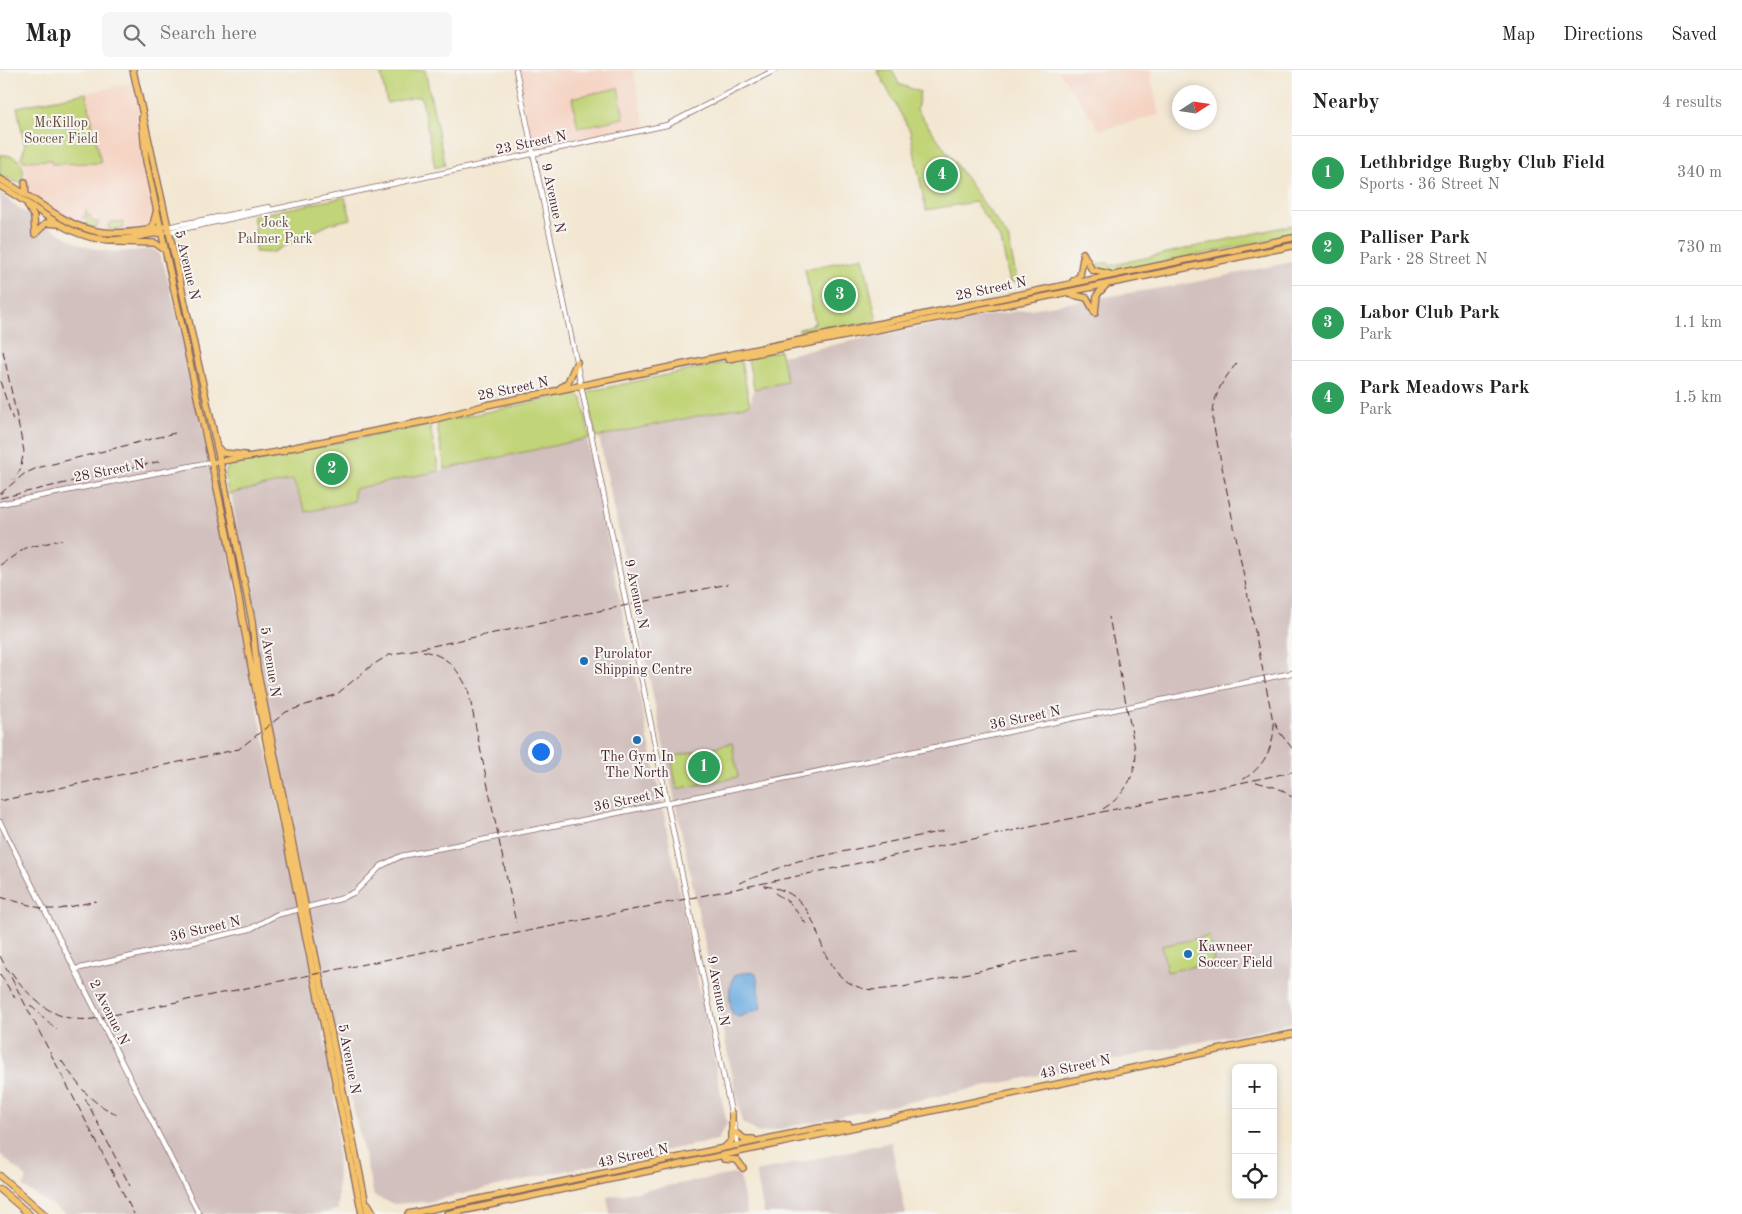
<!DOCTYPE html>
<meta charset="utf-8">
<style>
body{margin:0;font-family:"Old Standard TT",serif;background:#f6f6f6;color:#222}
.controls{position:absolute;right:15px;bottom:15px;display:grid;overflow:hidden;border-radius:8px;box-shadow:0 2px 8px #0003}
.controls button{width:45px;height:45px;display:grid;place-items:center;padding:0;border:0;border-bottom:1px solid #e0e0e0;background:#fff;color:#222;font:25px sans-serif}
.compass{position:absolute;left:1172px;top:15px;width:45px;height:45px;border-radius:50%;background:#fff;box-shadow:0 2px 8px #0003;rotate:78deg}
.you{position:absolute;left:540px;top:681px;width:18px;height:18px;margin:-12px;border:4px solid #fff;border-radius:50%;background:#1a73e8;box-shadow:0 0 0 8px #1a73e833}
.badge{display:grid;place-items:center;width:32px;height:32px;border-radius:50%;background:#1f6fb2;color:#fff;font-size:16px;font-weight:700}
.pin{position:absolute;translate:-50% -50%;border:2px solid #fff;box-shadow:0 1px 5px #0006}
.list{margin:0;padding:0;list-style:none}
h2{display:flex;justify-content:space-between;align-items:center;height:65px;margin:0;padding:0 20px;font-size:21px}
h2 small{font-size:16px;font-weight:400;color:#767676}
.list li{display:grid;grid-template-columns:32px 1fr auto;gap:15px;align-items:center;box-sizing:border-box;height:75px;padding:0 20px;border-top:1px solid #e0e0e0}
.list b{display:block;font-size:19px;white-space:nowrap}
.list p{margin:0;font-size:16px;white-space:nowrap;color:#767676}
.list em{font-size:16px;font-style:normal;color:#767676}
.icon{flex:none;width:28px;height:28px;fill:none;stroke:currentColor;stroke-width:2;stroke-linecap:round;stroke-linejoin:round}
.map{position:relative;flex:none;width:1292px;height:1144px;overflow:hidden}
header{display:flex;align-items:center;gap:30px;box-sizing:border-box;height:70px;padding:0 25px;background:#fff;border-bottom:1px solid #e0e0e0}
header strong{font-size:24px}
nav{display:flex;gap:28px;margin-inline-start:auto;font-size:18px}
.search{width:350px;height:45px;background:#f6f6f6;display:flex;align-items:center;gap:12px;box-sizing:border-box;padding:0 18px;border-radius:8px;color:#767676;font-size:19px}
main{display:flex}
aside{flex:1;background:#fff}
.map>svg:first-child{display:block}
</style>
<header>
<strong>Map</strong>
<div class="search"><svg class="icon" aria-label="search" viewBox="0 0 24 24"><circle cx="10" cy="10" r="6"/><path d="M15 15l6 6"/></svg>Search here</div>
<nav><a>Map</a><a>Directions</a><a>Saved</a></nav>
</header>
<main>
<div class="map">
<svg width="1292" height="1144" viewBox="0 0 1292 1144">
<rect width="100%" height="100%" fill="#f6f6f2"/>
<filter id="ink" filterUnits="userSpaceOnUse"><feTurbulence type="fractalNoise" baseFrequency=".02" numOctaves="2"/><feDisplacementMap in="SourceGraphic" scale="10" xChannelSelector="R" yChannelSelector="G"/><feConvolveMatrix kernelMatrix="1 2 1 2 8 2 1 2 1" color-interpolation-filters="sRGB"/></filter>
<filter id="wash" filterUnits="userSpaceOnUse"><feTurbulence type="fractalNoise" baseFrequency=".0096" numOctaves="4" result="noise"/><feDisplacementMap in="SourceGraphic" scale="20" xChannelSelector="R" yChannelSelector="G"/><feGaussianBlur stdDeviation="1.12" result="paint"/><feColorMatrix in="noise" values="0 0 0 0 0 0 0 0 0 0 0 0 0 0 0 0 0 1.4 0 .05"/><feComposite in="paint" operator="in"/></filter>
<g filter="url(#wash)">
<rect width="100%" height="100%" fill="#f3e7d2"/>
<path fill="#f5d3c2" d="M 516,0 L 633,0 L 646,60 L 534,83 Z
M 1058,0 L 1150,0 L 1159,45 L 1100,60 Z
M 136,12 L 156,135 L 153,155 L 134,163 L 77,157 L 26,125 L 25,115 L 27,102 L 23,91 L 51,90 L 52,94 L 101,93 L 86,23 Z"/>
<path fill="#d1c0bd" d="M 0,123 L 28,145 L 79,174 L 98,180 L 118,182 L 153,179 L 158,183 L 164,196 L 187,280 L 241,541 L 247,590 L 301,839 L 337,1041 L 338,1140 L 317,1144 L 66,1144 L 23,1117 L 27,1108 L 0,1084 Z
M 1292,192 L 1292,953 L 759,1063 L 742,1052 L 599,367 L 750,335 L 754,319 L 787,312 L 782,286 L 918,257 L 1186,214 Z
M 587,369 L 727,1054 L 717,1070 L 549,1104 L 428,1132 L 394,1134 L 374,1126 L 306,838 L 257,599 L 252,551 L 231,423 L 294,410 L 306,442 L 354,431 L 354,419 Z
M 891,1072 L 906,1144 L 764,1144 L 756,1102 Z
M 739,1103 L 747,1144 L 610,1144 L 607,1127 Z"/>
<path fill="#c1d477" stroke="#867a51" d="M 380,0 L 425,0 L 445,95 L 435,98 L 421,26 L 387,33 Z
M 877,0 L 892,0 L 899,14 L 920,22 L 917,40 L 1008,167 L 1017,211 L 1010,213 L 1001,170 L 975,132 L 926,140 L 910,61 Z
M 618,18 L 624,48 L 578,58 L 572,28 Z
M 86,23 L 101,93 L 52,94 L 51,90 L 23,91 L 21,88 L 25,77 L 17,37 Z
M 0,85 C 18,84 27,94 22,112 L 16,112 L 8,108 L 7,110 L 0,106 Z
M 345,127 L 351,149 L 332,153 L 271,183 L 255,182 L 255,156 L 253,146 Z
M 86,140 L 87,145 L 90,145 L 93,152 L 99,152 L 97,157 L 84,156 L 87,153 L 87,147 L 81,148 L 85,146 Z
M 111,152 L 123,152 L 124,158 L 110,160 L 108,156 Z
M 1292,155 L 1292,166 L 1118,201 L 1098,201 L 1091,196 L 1108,192 L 1109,196 Z
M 863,187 L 877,251 L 807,264 L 798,260 L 815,253 L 805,199 Z
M 780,280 L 787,312 L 754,319 L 748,289 Z
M 738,290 L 741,292 L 750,335 L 596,367 L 587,326 L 590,321 Z
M 577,323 L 582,329 L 590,368 L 445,399 L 437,356 L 438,352 Z
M 428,355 L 430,357 L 439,401 L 354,419 L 354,431 L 306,442 L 293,410 L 228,424 L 225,403 L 230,394 Z
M 732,673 L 738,707 L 677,719 L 671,687 Z
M 1209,866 L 1214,892 L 1167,902 L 1162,876 Z"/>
<path fill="#6cabdf" stroke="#5b6585" d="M 753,902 L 756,903 L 762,938 L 739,947 L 733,945 C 729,936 728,915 733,908 C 736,902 747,903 753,902 Z"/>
</g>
<g filter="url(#ink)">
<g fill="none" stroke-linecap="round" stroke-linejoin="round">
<g stroke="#856565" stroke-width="6">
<path id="minor" d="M 516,0 L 732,1047
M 167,157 L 269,137
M 168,162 L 667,55 L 775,0
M 0,434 L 211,392
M 0,752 L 199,1144
M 76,899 L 250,859 L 276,845 L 340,829 L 355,822 L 381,796 L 401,786 L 593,748 L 1292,603
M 734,1054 L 738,1076"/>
</g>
<g stroke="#856565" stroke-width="8">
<path id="major" d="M 133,0 L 220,391 L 252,551 L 257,599 L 368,1144
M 142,48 L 146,91 L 227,464 L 252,601 L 362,1144
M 0,109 C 67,147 78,176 163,157
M 25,112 L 26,125
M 0,116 C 35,135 67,169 110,170 C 127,170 146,165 163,162
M 28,136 L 34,147 L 35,164
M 147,160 L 153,155 L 156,143
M 35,164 L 46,153 L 58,154
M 118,172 L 155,173 L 165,180
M 1083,183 L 1092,200 L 1109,204
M 1073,211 L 1080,206 L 1083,188
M 1069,224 L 1087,228 L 1095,243
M 1095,243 L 1097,225 L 1107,214
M 728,289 L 1029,230 L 1292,176
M 559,319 L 568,312 L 577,292
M 217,377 L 223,383 L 245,385
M 282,381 L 290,378 L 432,350 L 487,335 L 1292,168
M 216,392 L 284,381
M 736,1063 L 745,1069 L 753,1069
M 725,1077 L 732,1070 L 732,1044
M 724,1089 L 737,1090 L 743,1098
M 368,1134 L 374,1144
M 408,1144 L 819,1058 L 849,1055
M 447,1144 L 1292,964"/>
</g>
<g stroke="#856565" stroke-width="8">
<path id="highway" d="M 0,1106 L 44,1144
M 0,1119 L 29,1144"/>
</g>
<use href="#minor" stroke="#fff" stroke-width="4.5"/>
<use href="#major" stroke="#f3c26a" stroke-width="5.5"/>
<use href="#highway" stroke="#f3c26a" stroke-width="6"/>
<path stroke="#4a1f2b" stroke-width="1" stroke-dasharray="8 4" stroke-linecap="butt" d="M 3,281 L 24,381 L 20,400 L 13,410
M 1237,293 C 1221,312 1212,327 1213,352 L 1274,656 C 1273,680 1262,699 1242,710
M 0,311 L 13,350
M 0,424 L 24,404 L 37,398 L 179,362
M 0,428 L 161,391
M 0,495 L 26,478 L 65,469
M 423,581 C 448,586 456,597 468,619 L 516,853
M 1275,652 L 1280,663 L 1292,678
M 1256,712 L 1278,718 L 1292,727
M 0,731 L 239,679 L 286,642 L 337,624 L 371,596 L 389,585 L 728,514
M 1103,739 C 1123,727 1135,708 1136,684 L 1109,547
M 739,813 L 798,791 L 948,760
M 764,816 C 835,824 803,899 861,918 C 874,922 889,918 903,917 L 1077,880
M 775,823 L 790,833 L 807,855
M 0,827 L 44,839 L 60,839 L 96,831
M 0,886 L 134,1144
M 11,902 C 33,931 54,953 93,949 L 750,816 L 1292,702
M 0,904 L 15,928
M 30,935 L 57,960
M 61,990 C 79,1015 88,1032 117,1044
M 85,1028 L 130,1116"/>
</g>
</g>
<g fill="#1f6fb2" stroke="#f6f6f2" stroke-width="2">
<circle cx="584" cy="591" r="5"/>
<circle cx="637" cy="670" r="5"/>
<circle cx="1188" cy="884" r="5"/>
</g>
<g text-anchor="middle" stroke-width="4" stroke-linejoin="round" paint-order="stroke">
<g font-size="14" fill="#684c3e" stroke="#f6f6f2">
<text x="61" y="57">McKillop<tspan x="61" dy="16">Soccer Field</tspan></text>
<text x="275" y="157">Jock<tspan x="275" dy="16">Palmer Park</tspan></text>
</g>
<g font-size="14" fill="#4a1f2b" stroke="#f6f6f2">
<text transform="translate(531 72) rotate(-12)" y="5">23 Street N</text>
<text transform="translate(554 128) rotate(78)" y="5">9 Avenue N</text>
<text transform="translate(188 195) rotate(77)" y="5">5 Avenue N</text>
<text transform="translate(991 218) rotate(-12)" y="5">28 Street N</text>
<text transform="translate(513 318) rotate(-12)" y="5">28 Street N</text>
<text transform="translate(109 400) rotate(-11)" y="5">28 Street N</text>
<text transform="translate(637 524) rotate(78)" y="5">9 Avenue N</text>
<text transform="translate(271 592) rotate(81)" y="5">5 Avenue N</text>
<text transform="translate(1025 647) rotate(-12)" y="5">36 Street N</text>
<text transform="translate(629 729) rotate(-12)" y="5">36 Street N</text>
<text transform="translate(205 858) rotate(-13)" y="5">36 Street N</text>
<text transform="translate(719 921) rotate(79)" y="5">9 Avenue N</text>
<text transform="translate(110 942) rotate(63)" y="5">2 Avenue N</text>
<text transform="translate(350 989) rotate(79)" y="5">5 Avenue N</text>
<text transform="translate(1075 996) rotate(-12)" y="5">43 Street N</text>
<text transform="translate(633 1085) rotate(-12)" y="5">43 Street N</text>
</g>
<g font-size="14" fill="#4a1f2b" stroke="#f6f6f2" text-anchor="start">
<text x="594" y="588">Purolator<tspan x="594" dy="16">Shipping Centre</tspan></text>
<text x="637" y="691" text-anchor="middle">The Gym In<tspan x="637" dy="16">The North</tspan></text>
<text x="1198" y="881">Kawneer<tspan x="1198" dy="16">Soccer Field</tspan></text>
</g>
</g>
</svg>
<div class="controls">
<button>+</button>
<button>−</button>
<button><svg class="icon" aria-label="locate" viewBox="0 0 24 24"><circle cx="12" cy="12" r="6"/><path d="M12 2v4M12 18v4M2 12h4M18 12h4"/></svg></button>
</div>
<svg class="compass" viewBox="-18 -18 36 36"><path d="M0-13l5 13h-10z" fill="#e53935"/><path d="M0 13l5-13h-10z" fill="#767676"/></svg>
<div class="you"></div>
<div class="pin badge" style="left:704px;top:697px;background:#2e9e5b">1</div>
<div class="pin badge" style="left:332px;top:399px;background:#2e9e5b">2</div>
<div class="pin badge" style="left:840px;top:225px;background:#2e9e5b">3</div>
<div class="pin badge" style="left:942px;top:105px;background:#2e9e5b">4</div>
</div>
<aside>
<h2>Nearby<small>4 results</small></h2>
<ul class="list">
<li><span class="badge" style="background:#2e9e5b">1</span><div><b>Lethbridge Rugby Club Field</b><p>Sports · 36 Street N</p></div><em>340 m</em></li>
<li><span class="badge" style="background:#2e9e5b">2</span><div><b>Palliser Park</b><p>Park · 28 Street N</p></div><em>730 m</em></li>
<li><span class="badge" style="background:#2e9e5b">3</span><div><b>Labor Club Park</b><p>Park</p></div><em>1.1 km</em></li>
<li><span class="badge" style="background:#2e9e5b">4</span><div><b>Park Meadows Park</b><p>Park</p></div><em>1.5 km</em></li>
</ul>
</aside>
</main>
